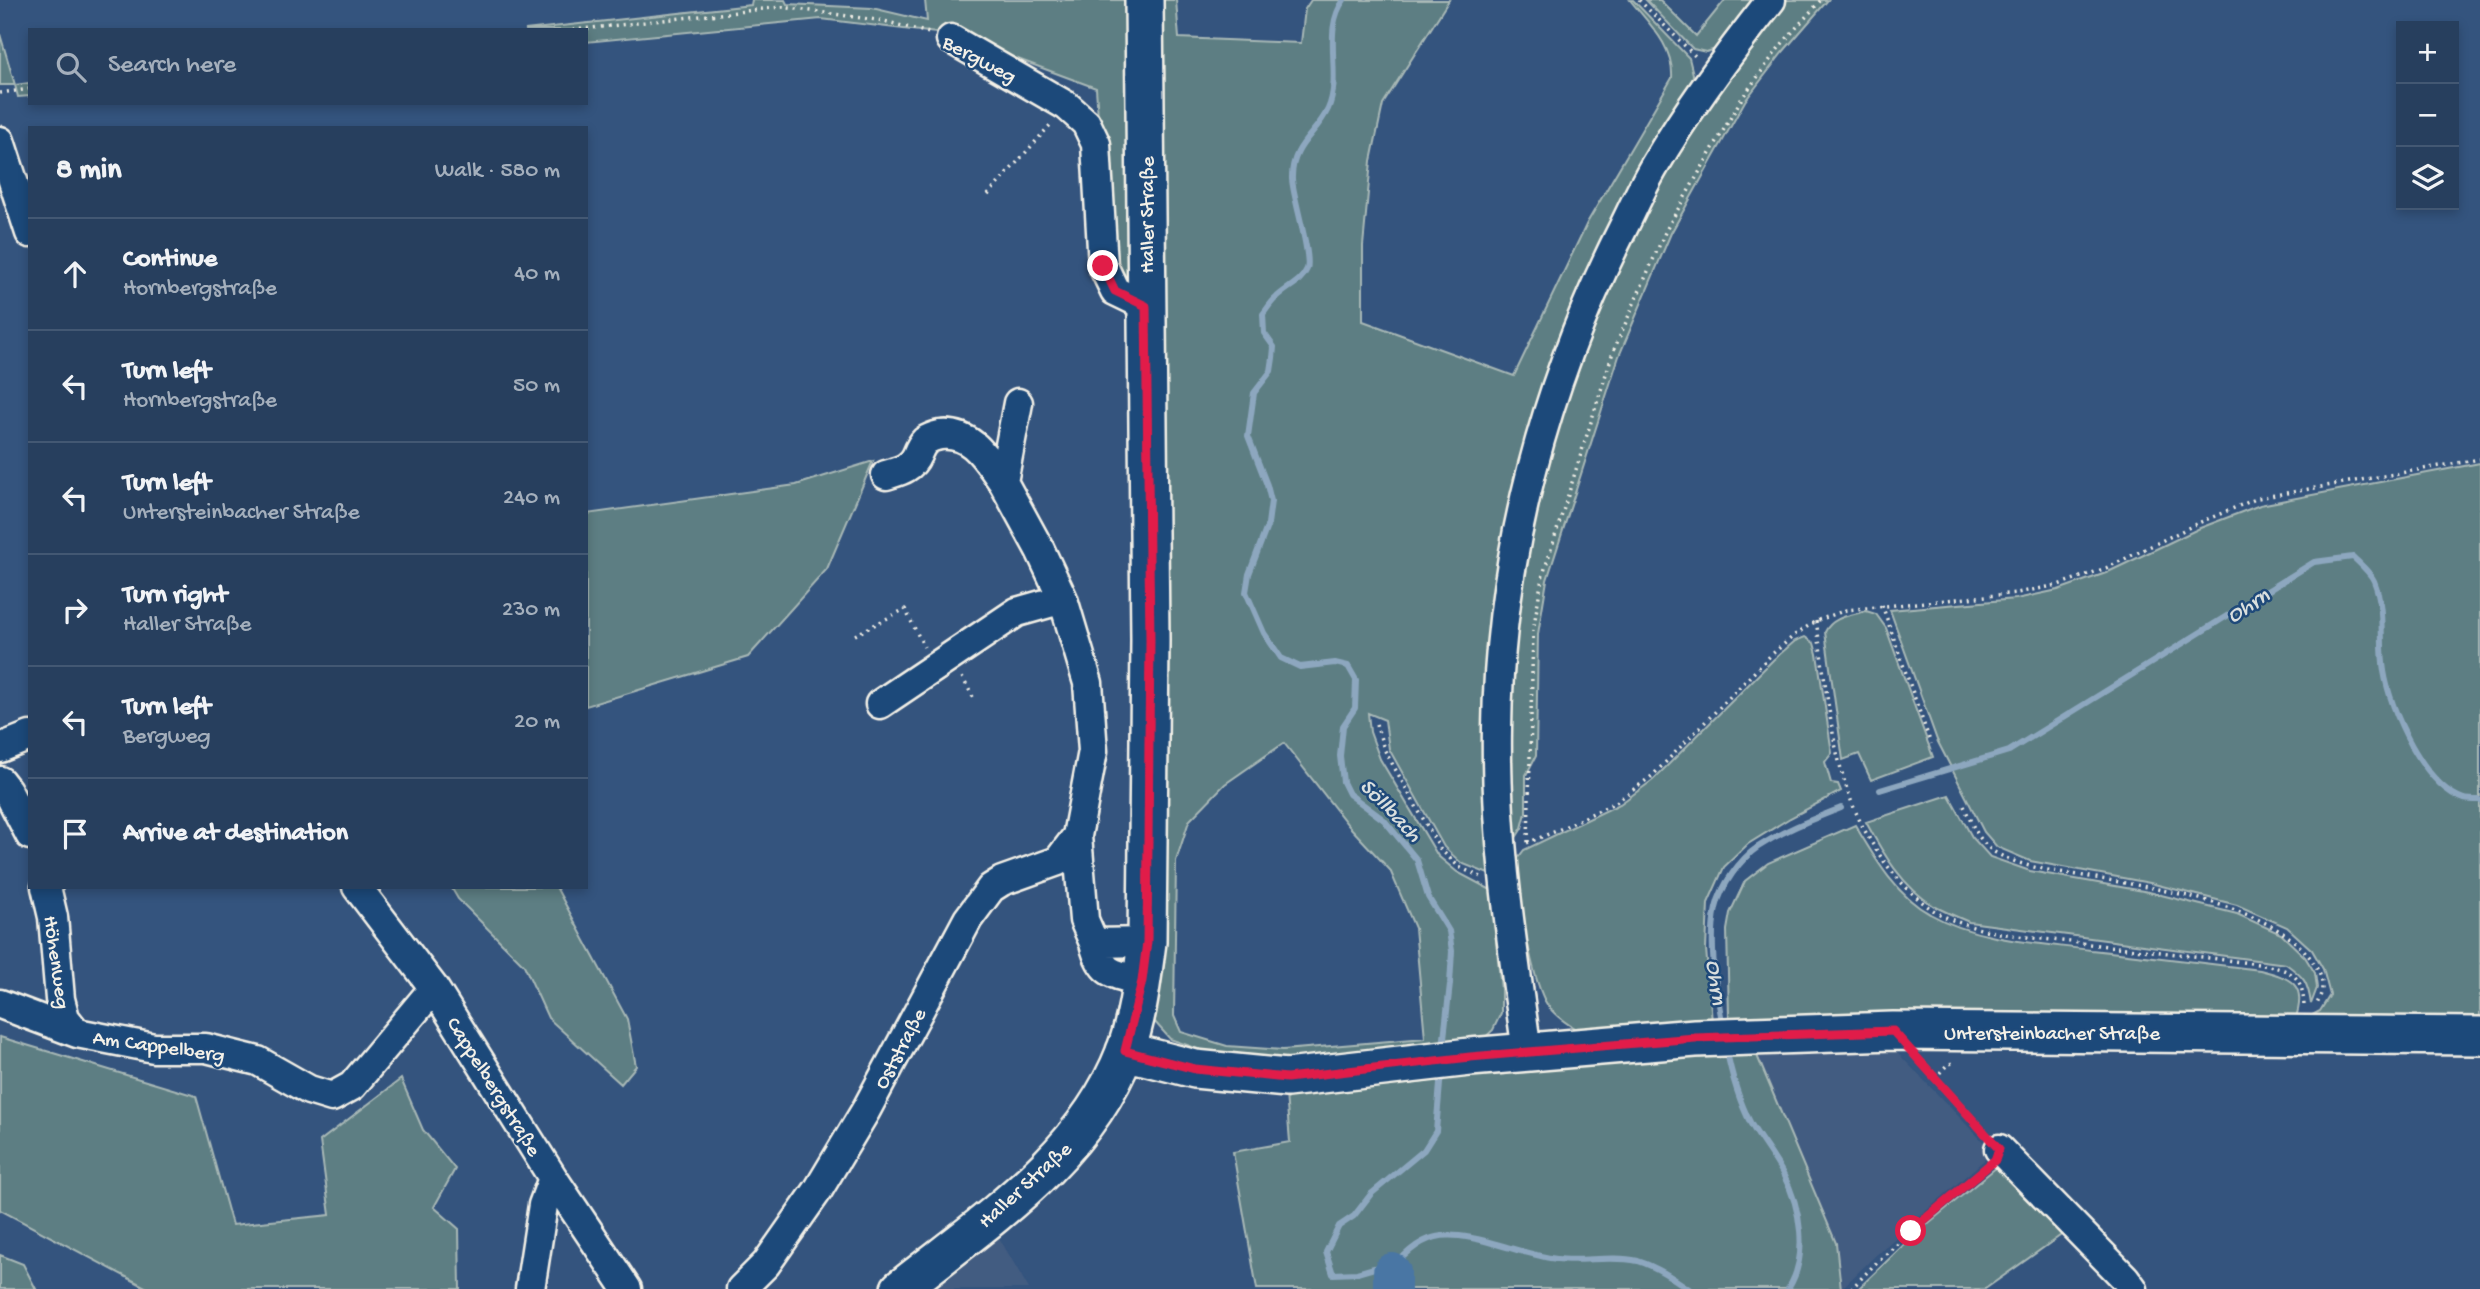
<!DOCTYPE html>
<meta charset="utf-8">
<style>
body{margin:0;font-family:"Gochi Hand",sans-serif;background:#2f4664;color:#f1f3f6}
.controls{position:absolute;right:21px;top:21px;display:grid;overflow:hidden;border-radius:0px;box-shadow:0 4px 10px #0003}
.controls button{width:63px;height:63px;display:grid;place-items:center;padding:0;border:0;border-bottom:2px solid #435873;background:#273f5e;color:#f1f3f6;font:35px sans-serif}
.stop{position:absolute;width:21px;height:21px;margin:-16px;border:5px solid #e11d48;border-radius:50%;background:#fff}
.stop.end{background:#e11d48;border-color:#fff;box-shadow:0 2px 7px #0008}
.list{margin:0;padding:0;list-style:none}
h2{display:flex;justify-content:space-between;align-items:center;height:91px;margin:0;padding:0 28px;font-size:30px}
h2 small{font-size:23px;font-weight:400;color:#a4afbc}
.list li{display:grid;grid-template-columns:46px 1fr auto;gap:21px;align-items:center;box-sizing:border-box;height:112px;padding:0 28px;border-top:2px solid #435873}
.list b{display:block;font-size:26px;white-space:nowrap}
.list p{margin:0;font-size:23px;white-space:nowrap;color:#a4afbc}
.list em{font-size:23px;font-style:normal;color:#a4afbc}
.icon{flex:none;width:38px;height:38px;fill:none;stroke:currentColor;stroke-width:2;stroke-linecap:round;stroke-linejoin:round}
.map{position:relative;flex:none;width:2480px;height:1289px;overflow:hidden}
.search{position:absolute;background:#273f5e;box-shadow:0 4px 10px #0003;left:28px;top:28px;width:560px;height:77px;display:flex;align-items:center;gap:18px;box-sizing:border-box;padding:0 24px;border-radius:0px;color:#a4afbc;font-size:26px}
.panel{position:absolute;background:#273f5e;box-shadow:0 4px 10px #0003;left:28px;top:126px;width:560px;height:763px;border-radius:0px}
.map>svg:first-child{display:block}
</style>
<div class="map">
<svg width="2480" height="1289" viewBox="0 0 2480 1289">
<rect width="100%" height="100%" fill="#34547e"/>
<filter id="ink" filterUnits="userSpaceOnUse"><feTurbulence type="fractalNoise" baseFrequency=".0143" numOctaves="2"/><feDisplacementMap in="SourceGraphic" scale="14" xChannelSelector="R" yChannelSelector="G"/><feConvolveMatrix kernelMatrix="1 2 1 2 8 2 1 2 1" color-interpolation-filters="sRGB"/></filter>
<g filter="url(#ink)">
<path fill="#435c81" d="M 1887,1042 L 1987,1146 L 1984,1160 L 1876,1255 L 1841,1289 L 1835,1243 L 1753,1046 Z
M 995,1231 L 1029,1289 L 922,1289 Z"/>
<path fill="#5d7e83" stroke="#a8b8b6" stroke-width="2" fill-rule="evenodd" d="M 752,0 L 785,0 L 787,4 L 872,8 L 927,21 L 925,0 L 1129,0 L 1130,291 L 1108,262 L 1096,88 L 953,35 L 821,19 L 586,42 L 586,30 L 525,30 L 751,5 Z
M 1155,0 L 1176,0 L 1179,38 L 1301,43 L 1305,9 L 1311,0 L 1449,0 L 1383,104 L 1371,161 L 1363,246 L 1363,321 L 1514,376 L 1587,223 L 1672,78 C 1674,46 1649,24 1630,0 L 1633,0 L 1689,58 L 1693,74 L 1692,86 L 1517,494 L 1491,875 L 1461,863 L 1444,847 L 1389,749 L 1385,720 L 1368,713 L 1370,732 L 1380,759 L 1438,856 L 1457,872 L 1491,890 L 1501,990 L 1501,1013 L 1493,1030 L 1480,1042 L 1286,1063 L 1221,1057 L 1170,1039 L 1154,1021 ZM 1284,743 L 1348,825 L 1390,870 L 1415,928 L 1425,1038 L 1283,1050 L 1227,1046 L 1181,1032 L 1174,1016 L 1176,861 L 1189,821 L 1225,784 Z
M 1646,0 L 1660,0 L 1696,36 L 1725,0 L 1756,0 L 1719,48 L 1706,52 L 1693,49 Z
M 1784,0 L 1828,0 L 1782,53 L 1745,101 L 1671,233 L 1619,356 L 1547,580 L 1538,634 L 1536,756 L 1526,775 L 1526,813 L 1522,828 L 1517,836 L 1511,832 L 1507,728 L 1518,588 L 1536,498 L 1566,389 L 1607,280 L 1664,170 Z
M 0,34 L 15,85 L 30,83 L 30,96 L 18,97 L 15,85 L 0,85 Z
M 873,461 L 827,569 L 748,657 L 586,706 L 586,514 L 796,485 Z
M 2480,463 L 2480,1025 L 2313,1020 L 2312,1015 L 2320,1011 L 2330,995 L 2323,969 L 2312,950 L 2287,927 L 2237,905 L 2150,883 L 2030,861 L 1997,847 L 1984,832 L 1937,740 L 1890,610 L 2016,599 L 2058,590 L 2106,573 L 2200,528 L 2260,505 Z
M 1866,611 L 1876,614 L 1886,628 L 1933,757 L 1871,780 L 1859,754 L 1843,760 L 1825,632 C 1833,616 1850,616 1866,611 Z
M 1805,637 L 1814,643 L 1817,654 L 1832,753 L 1825,762 L 1831,783 L 1838,784 L 1841,791 L 1790,818 L 1748,844 L 1724,867 L 1708,903 L 1706,949 L 1712,1022 L 1577,1030 C 1565,1022 1552,1014 1545,1001 C 1532,976 1514,886 1518,858 L 1524,850 L 1620,804 L 1653,780 L 1773,660 L 1795,641 Z
M 1949,795 L 1972,837 L 1990,857 L 2030,871 L 2149,892 L 2237,914 L 2281,934 L 2305,957 L 2315,973 L 2317,988 L 2311,1004 C 2308,982 2304,977 2286,964 L 1969,922 C 1957,917 1945,912 1934,906 C 1903,887 1883,854 1866,822 Z
M 1855,825 C 1874,857 1896,896 1930,914 C 1978,941 2037,943 2091,950 C 2147,956 2204,963 2260,970 C 2291,978 2308,984 2295,1020 L 1729,1017 L 1727,930 L 1730,913 L 1745,881 L 1768,863 Z
M 451,887 L 556,887 L 627,1019 L 636,1066 L 621,1084 L 548,1018 L 524,965 L 458,899 Z
M 0,1037 L 196,1096 L 232,1225 L 330,1215 L 320,1141 L 401,1079 L 423,1130 L 455,1169 L 434,1207 L 459,1229 L 460,1289 L 149,1289 L 0,1210 Z
M 1753,1046 L 1836,1243 L 1841,1289 L 1257,1289 L 1233,1152 L 1290,1142 L 1286,1094 L 1418,1083 L 1461,1076 Z
M 1998,1166 L 2067,1231 L 1985,1289 L 1858,1289 L 1914,1235 Z
M 0,1255 L 23,1264 L 36,1289 L 0,1289 Z"/>
<g fill="none" stroke-linecap="round" stroke-linejoin="round">
<path stroke="#8da7bf" stroke-width="6" d="M 1344,0 C 1321,30 1343,76 1328,109 C 1316,135 1291,145 1292,179 C 1293,197 1312,256 1307,269 C 1301,283 1287,287 1276,298 C 1271,302 1267,309 1263,314 L 1264,333 L 1274,347 L 1273,358 L 1271,371 L 1254,393 L 1248,436 L 1267,485 L 1271,501 L 1268,524 L 1249,574 L 1246,592 L 1264,633 L 1281,658 L 1300,667 L 1335,663 L 1348,666 L 1356,680 L 1355,708 L 1343,726 L 1340,756 L 1343,782 L 1349,794 L 1384,820 L 1417,860 L 1428,897 L 1449,931 L 1452,951 L 1450,984 L 1443,1047
M 1880,790 L 2009,751 L 2314,562 L 2353,557 C 2360,564 2370,572 2374,581 C 2386,610 2379,641 2384,671 C 2390,710 2424,786 2464,799 C 2469,800 2475,800 2480,800
M 1723,1026 C 1716,991 1708,943 1716,908 C 1721,886 1740,859 1758,847 C 1784,830 1813,819 1841,808
M 1726,1047 C 1731,1073 1739,1101 1751,1124 C 1761,1141 1774,1157 1783,1174 C 1801,1207 1809,1257 1788,1289
M 1441,1072 L 1436,1131 L 1424,1150 L 1371,1194 L 1354,1216 L 1339,1226 L 1326,1252 L 1333,1274 L 1357,1273 L 1381,1266 L 1392,1272 C 1400,1257 1418,1241 1436,1237 C 1468,1229 1523,1256 1557,1259 C 1583,1262 1612,1255 1638,1261 C 1657,1267 1673,1278 1689,1289"/>
<path stroke="#4976a4" stroke-width="38" d="M 1392,1272 L 1392,1289"/>
<g stroke="#f4f1e8" stroke-width="33">
<path id="minor" d="M 951,39 L 1067,106 L 1086,123 L 1096,144 L 1103,266 L 1115,291 L 1146,306
M 0,141 L 30,233
M 886,475 C 899,471 911,469 917,455 C 919,450 921,445 925,441 C 929,438 935,436 940,435 C 972,431 987,460 1003,482 L 1018,403
M 1003,482 L 1040,550 L 1063,599 L 1088,683 L 1093,751 L 1077,836 L 1084,920 L 1094,943 L 1147,942
M 880,704 L 1017,612 L 1063,599
M 0,748 L 30,736
M 0,781 L 7,790 L 30,835
M 46,887 L 53,917 L 60,999 L 65,1018 L 77,1033
M 357,887 L 434,988 L 553,1178 L 627,1289
M 1094,943 C 1102,975 1113,974 1142,981
M 0,1004 L 77,1033 L 154,1048 L 206,1048 L 258,1061 L 309,1090 L 332,1097 L 352,1086 L 434,988
M 1527,1052 C 1512,944 1495,837 1497,728 C 1499,554 1546,380 1624,226 C 1634,206 1643,185 1655,165 C 1689,107 1729,53 1771,0
M 1999,1149 L 2125,1278 L 2133,1289
M 530,1289 L 543,1205 L 553,1178
M 741,1289 L 766,1264 L 818,1190 L 866,1110 L 968,919 L 991,888 L 1002,881 L 1058,861 L 1077,836"/>
</g>
<g stroke="#f4f1e8" stroke-width="42">
<path id="major" d="M 1125,1051 L 1195,1069 L 1287,1078 L 1470,1057 L 1695,1038 L 1893,1031 L 2480,1036
M 900,1289 C 985,1221 1084,1158 1125,1052 C 1138,1018 1142,979 1147,942 L 1150,640 L 1144,0"/>
</g>
<path stroke="#f4f1e8" stroke-width="3.5" stroke-dasharray="2 5" stroke-linecap="butt" d="M 1639,0 L 1697,58
M 573,30 L 782,7 L 884,21 L 929,33
M 0,93 L 30,89
M 988,195 L 1052,123
M 1882,605 L 1931,744
M 1816,621 C 1825,674 1829,731 1845,783 C 1860,831 1889,878 1930,908 C 1970,936 2042,938 2089,944 C 2146,950 2202,957 2258,964 C 2289,970 2303,972 2304,1007
M 855,635 L 905,609 L 924,647
M 962,677 L 973,697
M 1376,724 L 1384,749 L 1440,849 L 1459,867 L 1481,877
M 1964,806 C 1972,824 1979,843 1996,853 C 2023,868 2055,871 2084,876 C 2147,887 2276,904 2313,962 C 2324,979 2325,988 2316,1006
M 1528,842 L 1533,631 L 1542,578 L 1613,352 L 1666,230 L 1742,98 L 1781,45 L 1821,0
M 1527,843 L 1556,831 L 1616,802 L 1652,776 L 1771,655 L 1796,634 L 1816,621 L 1846,610 L 2017,593 L 2058,585 L 2106,568 L 2196,524 L 2258,498 L 2480,459
M 1920,1061 L 1982,1131
M 1935,1078 L 1947,1065 L 1955,1062
M 1851,1289 L 1877,1262 L 1985,1169"/>
<use href="#minor" stroke="#1f4a7a" stroke-width="28"/>
<use href="#major" stroke="#1f4a7a" stroke-width="37"/>
</g>
</g>
<g fill="none" stroke-linecap="round" stroke-linejoin="round" filter="url(#ink)">
<path stroke="#e11d48" stroke-width="9" d="M 1103,266 L 1115,291 L 1146,306 L 1150,640 L 1147,942 L 1142,981 L 1125,1051 L 1195,1069 L 1287,1078 L 1470,1057 L 1695,1038 L 1893,1031 L 1999,1149 L 1995,1160 L 1911,1231"/>
</g>
<g text-anchor="middle" stroke-width="5" stroke-linejoin="round" paint-order="stroke">
<g font-size="21" fill="#f4f1e8" stroke="#1f4a7a">
<text transform="translate(980 58) rotate(28)" y="7">Bergweg</text>
<text transform="translate(1146 215) rotate(-90)" y="7">Haller Straße</text>
<text transform="translate(58 962) rotate(82)" y="7">Höhenweg</text>
<text x="2052" y="1039">Untersteinbacher Straße</text>
<text transform="translate(159 1045) rotate(8)" y="7">Am Cappelberg</text>
<text transform="translate(899 1048) rotate(-62)" y="7">Oststraße</text>
<text transform="translate(495 1086) rotate(58)" y="7">Cappelbergstraße</text>
<text transform="translate(1024 1184) rotate(-42)" y="7">Haller Straße</text>
</g>
<g font-size="23" font-style="italic" fill="#dadfde" stroke="#1f4a7a">
<text transform="translate(2247 604) rotate(-32)" y="8">Ohrn</text>
<text transform="translate(1392 809) rotate(46)" y="8">Söllbach</text>
<text transform="translate(1718 982) rotate(83)" y="8">Ohrn</text>
</g>
</g>
</svg>
<div class="controls">
<button>+</button>
<button>−</button>
<button><svg class="icon" aria-label="layers" viewBox="0 0 24 24"><path d="M12 4l9 5-9 5-9-5zM3 14l9 5 9-5"/></svg></button>
</div>
<div class="stop" style="left:1911px;top:1231px"></div>
<div class="stop end" style="left:1103px;top:266px"></div>
<div class="search"><svg class="icon" aria-label="search" viewBox="0 0 24 24"><circle cx="10" cy="10" r="6"/><path d="M15 15l6 6"/></svg>Search here</div>
<section class="panel">
<h2>8 min<small>Walk · 580 m</small></h2>
<ul class="list">
<li><svg class="icon" aria-label="ahead" viewBox="0 0 24 24"><path d="M12 20V5M6 11l6-6 6 6"/></svg><div><b>Continue</b><p>Hornbergstraße</p></div><em>40 m</em></li>
<li><svg class="icon" aria-label="left" viewBox="0 0 24 24"><path d="M17 20v-9H6M10 6l-5 5 5 5"/></svg><div><b>Turn left</b><p>Hornbergstraße</p></div><em>50 m</em></li>
<li><svg class="icon" aria-label="left" viewBox="0 0 24 24"><path d="M17 20v-9H6M10 6l-5 5 5 5"/></svg><div><b>Turn left</b><p>Untersteinbacher Straße</p></div><em>240 m</em></li>
<li><svg class="icon" aria-label="right" viewBox="0 0 24 24"><path d="M7 20v-9h11M14 6l5 5-5 5"/></svg><div><b>Turn right</b><p>Haller Straße</p></div><em>230 m</em></li>
<li><svg class="icon" aria-label="left" viewBox="0 0 24 24"><path d="M17 20v-9H6M10 6l-5 5 5 5"/></svg><div><b>Turn left</b><p>Bergweg</p></div><em>20 m</em></li>
<li><svg class="icon" aria-label="arrive" viewBox="0 0 24 24"><path d="M6 21V4h12l-3 4 3 4H6"/></svg><div><b>Arrive at destination</b></div></li>
</ul>
</section>
</div>
